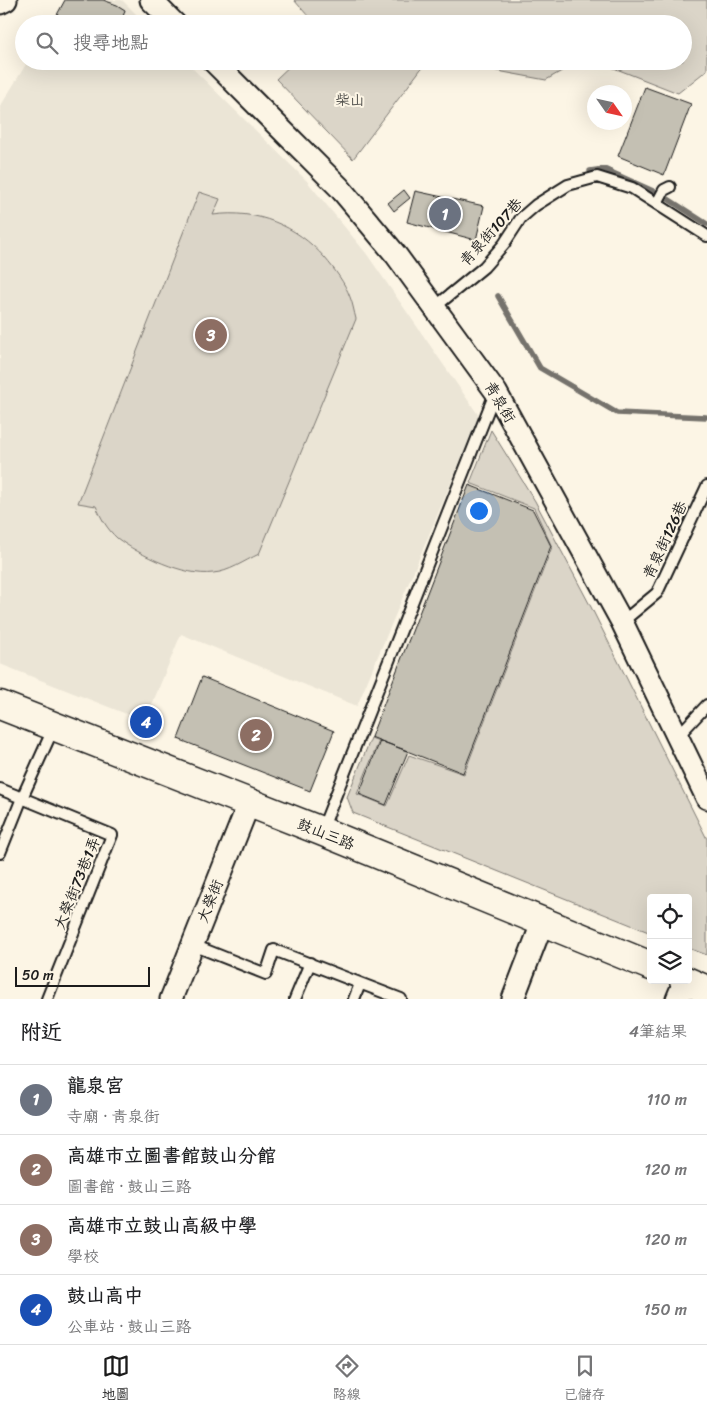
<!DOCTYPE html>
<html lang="zh-TW">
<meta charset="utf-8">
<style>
body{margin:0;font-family:Sriracha,"LXGW WenKai TC",sans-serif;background:#f6f6f6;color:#202124}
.controls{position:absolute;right:15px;bottom:15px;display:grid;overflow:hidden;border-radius:5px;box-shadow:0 5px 20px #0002}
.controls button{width:45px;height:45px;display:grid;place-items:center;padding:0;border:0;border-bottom:1px solid #e0e0e0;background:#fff;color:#202124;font:25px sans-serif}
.compass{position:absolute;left:587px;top:85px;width:45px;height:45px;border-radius:50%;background:#fff;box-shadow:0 5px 20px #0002;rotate:124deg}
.scale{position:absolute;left:15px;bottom:12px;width:135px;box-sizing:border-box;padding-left:5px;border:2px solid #1c1c1c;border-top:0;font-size:14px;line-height:18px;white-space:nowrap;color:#1c1c1c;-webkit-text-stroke:4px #fcf5e5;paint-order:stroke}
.you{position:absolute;left:478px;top:510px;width:18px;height:18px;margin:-12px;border:4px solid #fff;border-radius:50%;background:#1a73e8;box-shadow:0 0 0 8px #1a73e833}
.badge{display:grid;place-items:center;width:32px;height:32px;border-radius:50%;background:#1c1c1c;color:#fff;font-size:16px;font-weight:700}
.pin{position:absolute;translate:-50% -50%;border:2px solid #fff;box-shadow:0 1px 5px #0006}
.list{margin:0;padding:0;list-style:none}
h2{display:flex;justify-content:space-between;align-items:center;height:65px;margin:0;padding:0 20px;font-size:21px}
h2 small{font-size:16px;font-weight:400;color:#757577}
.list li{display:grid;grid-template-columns:32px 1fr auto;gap:15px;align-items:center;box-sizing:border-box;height:70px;padding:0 20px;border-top:1px solid #e0e0e0}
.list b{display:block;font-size:19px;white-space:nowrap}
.list p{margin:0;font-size:16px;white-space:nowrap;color:#757577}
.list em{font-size:16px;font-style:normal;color:#757577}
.icon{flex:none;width:28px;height:28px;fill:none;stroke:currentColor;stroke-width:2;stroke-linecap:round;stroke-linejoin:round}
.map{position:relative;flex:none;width:707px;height:999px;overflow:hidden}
.search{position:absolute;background:#fff;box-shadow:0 5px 20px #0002;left:15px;right:15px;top:15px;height:55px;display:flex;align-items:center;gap:12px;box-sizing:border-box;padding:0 18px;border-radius:28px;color:#757577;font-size:19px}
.sheet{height:345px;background:#fff}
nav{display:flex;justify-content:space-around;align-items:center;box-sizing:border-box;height:70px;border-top:1px solid #e0e0e0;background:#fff;font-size:14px;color:#757577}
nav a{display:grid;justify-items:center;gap:2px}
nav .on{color:#1c1c1c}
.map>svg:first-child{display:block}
</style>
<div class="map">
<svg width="707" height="999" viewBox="0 0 707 999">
<rect width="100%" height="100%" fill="#fcf5e5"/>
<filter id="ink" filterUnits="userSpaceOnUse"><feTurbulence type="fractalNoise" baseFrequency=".02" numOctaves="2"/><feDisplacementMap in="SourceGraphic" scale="10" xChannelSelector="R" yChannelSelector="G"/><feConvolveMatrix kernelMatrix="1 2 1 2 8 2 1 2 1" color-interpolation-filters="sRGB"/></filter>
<g filter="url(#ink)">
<path fill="#ebe5d6" d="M 65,0 L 122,0 L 146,24 L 52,24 Z
M 28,61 L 185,61 L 306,180 L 366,253 L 479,416 L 357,706 L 181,634 L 146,719 L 139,719 L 0,664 L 0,107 Z"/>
<path fill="#dbd5c8" stroke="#7c7872" d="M 294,0 L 707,0 L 707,70 L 678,93 L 596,61 L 683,61 L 683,24 L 315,24 Z
M 295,61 L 427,61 L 353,159 L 276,79 Z
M 444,61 L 579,61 L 546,80 Z
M 199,192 L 220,199 L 213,215 C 257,209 296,225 325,258 C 335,270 345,283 350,297 C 353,304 354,312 356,319 L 259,554 C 244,561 229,572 213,573 C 185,577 139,555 117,538 C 107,529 101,518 96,506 L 78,503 Z
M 491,430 L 535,501 L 591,607 L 707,839 L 707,955 L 688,948 L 688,898 L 651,898 L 651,933 L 353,813 L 347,797 L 371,738 L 379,741 L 357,794 L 387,806 L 409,755 L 464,774 L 552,547 L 534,508 L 470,483 Z"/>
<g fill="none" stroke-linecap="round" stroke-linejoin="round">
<path stroke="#75726c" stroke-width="5.5" d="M 590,171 L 604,169 L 662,195 L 707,224
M 498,296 L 540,368 L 617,413 L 706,417"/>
</g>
<path fill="#c4c0b3" stroke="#1c1c1c" d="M 65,0 L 103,0 L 117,5 L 125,10 L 121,24 L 52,24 Z
M 645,87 L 691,104 L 664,175 L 618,156 Z
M 404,190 L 410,198 L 394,211 L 388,203 Z
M 415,191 L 484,206 L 476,240 L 407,222 Z
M 469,485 L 533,510 L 551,546 L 463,773 L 371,737 Z
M 202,677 L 334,731 L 310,791 L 178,739 Z
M 380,741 L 408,751 L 386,805 L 359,794 Z"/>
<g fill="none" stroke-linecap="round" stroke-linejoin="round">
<g stroke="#1c1c1c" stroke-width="14">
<path id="lane" d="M 657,203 L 664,190 L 670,187
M 435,307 L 484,267 L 504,244 L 521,218 L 536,205 L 568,185 L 597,177 L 632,188 L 707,236
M 622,622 L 657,593 L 707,486
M 677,737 L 707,705
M 0,789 L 112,835 L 47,999
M 322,830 L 495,393
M 0,853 L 22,798 L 54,727
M 193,945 L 266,974 L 274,950 L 401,999
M 295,999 L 310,963
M 354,999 L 360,984"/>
</g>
<g stroke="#1c1c1c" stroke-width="25">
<path id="street" d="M 151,0 L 175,24
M 0,3 L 6,0
M 213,61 L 339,187 L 396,255 L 496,392 L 622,622 L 707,798
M 171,999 L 249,803
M 513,999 L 543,921
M 677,999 L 685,980"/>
</g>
<g stroke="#1c1c1c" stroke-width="31">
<path id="secondary" d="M 0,705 L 321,831 L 651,966
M 684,980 L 707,990"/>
</g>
<use href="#lane" stroke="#fcf5e5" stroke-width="10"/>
<use href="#street" stroke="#fcf5e5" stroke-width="21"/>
<use href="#secondary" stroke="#fcf5e5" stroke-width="28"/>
</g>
</g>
<g text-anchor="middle" stroke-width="4" stroke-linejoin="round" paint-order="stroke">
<g font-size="15" fill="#555450" stroke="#fcf5e5">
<text x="350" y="105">柴山</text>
</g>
<g font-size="15" fill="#1c1c1c" stroke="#fcf5e5">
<text transform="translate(491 232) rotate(-48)" y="5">青泉街107巷</text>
<text transform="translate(500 402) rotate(59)" y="5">青泉街</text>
<text transform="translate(665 540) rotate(-65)" y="5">青泉街126巷</text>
<text transform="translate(326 834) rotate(22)" y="5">鼓山三路</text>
<text transform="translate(77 883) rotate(-68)" y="5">大榮街73巷1弄</text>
<text transform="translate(210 901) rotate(-68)" y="5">大榮街</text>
</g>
</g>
</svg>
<div class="controls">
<button><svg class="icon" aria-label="locate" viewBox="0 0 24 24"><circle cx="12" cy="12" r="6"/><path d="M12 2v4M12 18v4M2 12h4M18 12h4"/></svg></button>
<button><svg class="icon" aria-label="layers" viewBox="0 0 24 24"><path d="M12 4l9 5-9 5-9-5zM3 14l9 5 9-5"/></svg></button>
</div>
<svg class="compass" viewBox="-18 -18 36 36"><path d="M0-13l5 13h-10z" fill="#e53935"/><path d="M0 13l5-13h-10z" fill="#757577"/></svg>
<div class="scale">50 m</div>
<div class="you"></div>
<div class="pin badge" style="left:445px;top:214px;background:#6b7280">1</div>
<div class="pin badge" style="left:256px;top:735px;background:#8d6e63">2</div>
<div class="pin badge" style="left:211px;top:335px;background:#8d6e63">3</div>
<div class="pin badge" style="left:146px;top:722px;background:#1a4fb4">4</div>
<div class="search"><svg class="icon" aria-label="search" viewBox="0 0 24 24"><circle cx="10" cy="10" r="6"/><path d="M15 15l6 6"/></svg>搜尋地點</div>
</div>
<section class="sheet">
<h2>附近<small>4筆結果</small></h2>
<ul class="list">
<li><span class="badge" style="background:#6b7280">1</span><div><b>龍泉宮</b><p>寺廟 · 青泉街</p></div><em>110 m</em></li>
<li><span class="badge" style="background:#8d6e63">2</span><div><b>高雄市立圖書館鼓山分館</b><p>圖書館 · 鼓山三路</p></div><em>120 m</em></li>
<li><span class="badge" style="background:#8d6e63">3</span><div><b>高雄市立鼓山高級中學</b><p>學校</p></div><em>120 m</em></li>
<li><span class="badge" style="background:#1a4fb4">4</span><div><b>鼓山高中</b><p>公車站 · 鼓山三路</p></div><em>150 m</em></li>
</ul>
</section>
<nav>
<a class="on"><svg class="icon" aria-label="map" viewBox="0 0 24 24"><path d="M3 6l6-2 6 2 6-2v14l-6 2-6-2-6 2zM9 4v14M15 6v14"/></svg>地圖</a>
<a><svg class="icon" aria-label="directions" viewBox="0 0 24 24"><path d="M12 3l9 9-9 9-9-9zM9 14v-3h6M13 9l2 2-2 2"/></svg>路線</a>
<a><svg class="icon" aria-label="saved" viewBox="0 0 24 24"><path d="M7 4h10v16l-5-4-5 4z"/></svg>已儲存</a>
</nav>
